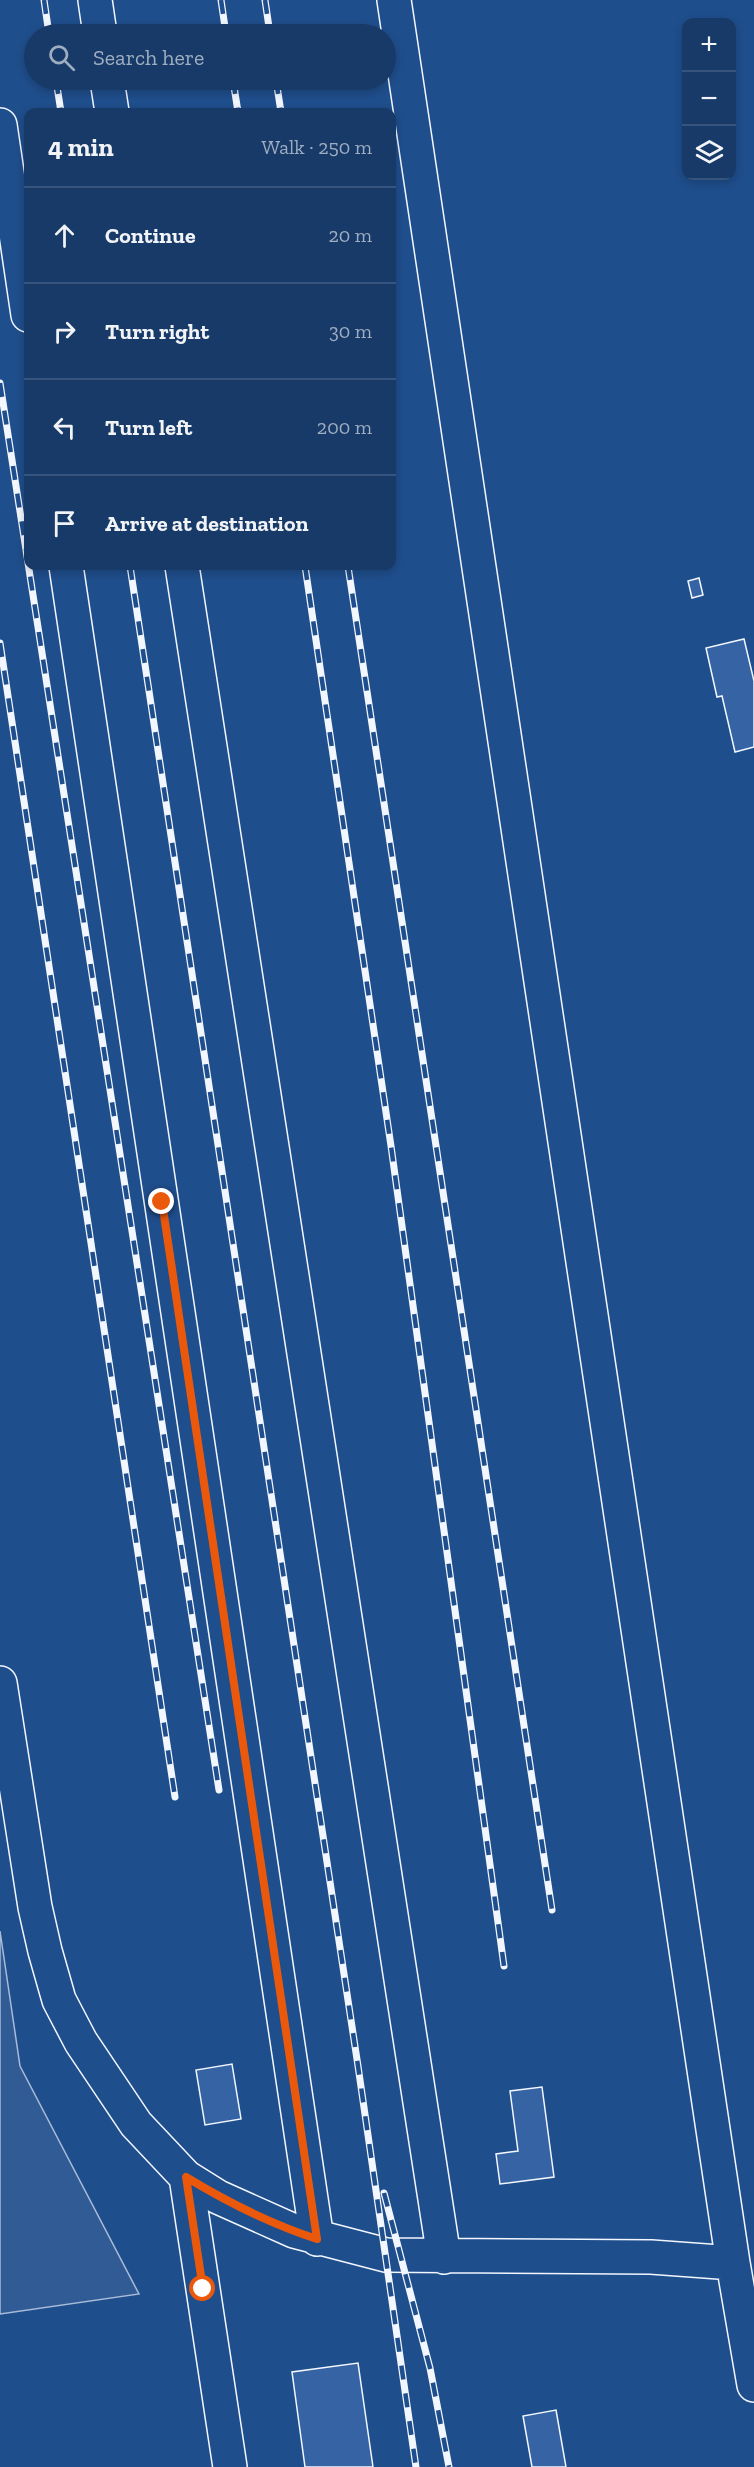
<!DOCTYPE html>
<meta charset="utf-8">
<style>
body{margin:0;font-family:"Zilla Slab",serif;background:#20416f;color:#f1f3f6}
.controls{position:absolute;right:18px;top:18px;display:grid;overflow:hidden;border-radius:12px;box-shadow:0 3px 9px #0003}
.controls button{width:54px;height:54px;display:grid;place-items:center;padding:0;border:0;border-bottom:2px solid #36547d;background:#173a69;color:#f1f3f6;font:30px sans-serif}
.stop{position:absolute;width:18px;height:18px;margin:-14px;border:4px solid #ea580c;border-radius:50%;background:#fff}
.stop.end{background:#ea580c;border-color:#fff;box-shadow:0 2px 6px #0008}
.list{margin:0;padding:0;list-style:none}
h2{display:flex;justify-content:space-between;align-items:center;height:78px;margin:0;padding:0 24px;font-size:26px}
h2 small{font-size:20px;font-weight:400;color:#9eadc0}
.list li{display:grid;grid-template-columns:39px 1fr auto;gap:18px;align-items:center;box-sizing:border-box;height:96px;padding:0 24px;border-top:2px solid #36547d}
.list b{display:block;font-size:22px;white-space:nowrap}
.list em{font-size:20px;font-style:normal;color:#9eadc0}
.icon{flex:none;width:33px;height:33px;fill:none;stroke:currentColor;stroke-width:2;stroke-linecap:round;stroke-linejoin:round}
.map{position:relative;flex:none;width:754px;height:2467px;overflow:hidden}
.search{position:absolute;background:#173a69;box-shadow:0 3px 9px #0003;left:24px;top:24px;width:372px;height:66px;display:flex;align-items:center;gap:15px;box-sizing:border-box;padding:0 21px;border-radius:33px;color:#9eadc0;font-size:22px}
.panel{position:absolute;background:#173a69;box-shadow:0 3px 9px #0003;left:24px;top:108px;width:372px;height:462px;border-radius:12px}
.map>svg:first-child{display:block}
</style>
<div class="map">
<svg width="754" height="2467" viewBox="0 0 754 2467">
<rect width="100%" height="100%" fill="#1f4e8c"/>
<path fill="#305b95" stroke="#a8bbd7" stroke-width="1.5" d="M 0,1931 L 20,2066 L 139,2294 L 0,2314 Z"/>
<path fill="#3563a3" stroke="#f2f6ff" stroke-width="1.5" d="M 699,578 L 703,595 L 692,598 L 688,581 Z
M 744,639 L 754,681 L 754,747 L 735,752 L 722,696 L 717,697 L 706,648 Z
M 232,2064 L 241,2119 L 205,2125 L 196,2070 Z
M 542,2087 L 554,2177 L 500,2184 L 496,2154 L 518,2151 L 510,2091 Z
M 358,2363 L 373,2467 L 305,2467 L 292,2372 Z
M 556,2410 L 566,2467 L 532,2467 L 523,2416 Z"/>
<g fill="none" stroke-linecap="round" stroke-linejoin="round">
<g stroke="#f2f6ff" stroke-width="36">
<path id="minor" d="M 95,0 L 100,34
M 394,0 L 733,2263 L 754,2385
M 107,80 L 112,112
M 0,125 L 28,315
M 66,566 L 317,2239
M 182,566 L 444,2257
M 0,1683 L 35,1907 L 45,1951 L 59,2000 L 81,2042 L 136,2124 L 186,2177 L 218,2197 L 294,2231 L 386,2255 L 651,2257 L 733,2263
M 186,2177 L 230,2467"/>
</g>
<use href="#minor" stroke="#1f4e8c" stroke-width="33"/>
<g stroke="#f2f6ff" stroke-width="7">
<path id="rail" d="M 44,0 L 49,34
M 221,0 L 226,34
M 265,0 L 270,34
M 56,80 L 61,112
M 233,80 L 238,112
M 276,80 L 281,112
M 0,383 L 219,1790
M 130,566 L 358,2066 L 416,2467
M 305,566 L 391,1146 L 504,1966
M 348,566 L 552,1910
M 0,643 L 175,1797
M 384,2193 L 430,2368 L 449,2467"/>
</g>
<use href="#rail" stroke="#1f4e8c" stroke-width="4.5" stroke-dasharray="14" stroke-linecap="butt"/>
</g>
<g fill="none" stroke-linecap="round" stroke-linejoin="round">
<path stroke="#ea580c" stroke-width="8" d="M 162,1202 L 317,2239 C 271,2224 227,2202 186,2177 L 203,2289"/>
</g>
</svg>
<div class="controls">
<button>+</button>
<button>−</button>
<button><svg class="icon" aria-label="layers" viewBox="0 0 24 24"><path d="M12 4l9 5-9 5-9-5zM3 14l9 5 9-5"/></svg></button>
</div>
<div class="stop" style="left:203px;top:2289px"></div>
<div class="stop end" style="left:162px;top:1202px"></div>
<div class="search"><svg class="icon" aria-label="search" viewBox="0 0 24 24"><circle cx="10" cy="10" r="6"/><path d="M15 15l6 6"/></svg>Search here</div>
<section class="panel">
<h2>4 min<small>Walk · 250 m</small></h2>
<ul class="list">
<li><svg class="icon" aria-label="ahead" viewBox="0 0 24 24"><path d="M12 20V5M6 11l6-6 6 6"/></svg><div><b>Continue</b></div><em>20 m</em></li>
<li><svg class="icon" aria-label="right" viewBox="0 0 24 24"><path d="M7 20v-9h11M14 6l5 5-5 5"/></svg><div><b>Turn right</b></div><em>30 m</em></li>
<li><svg class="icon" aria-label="left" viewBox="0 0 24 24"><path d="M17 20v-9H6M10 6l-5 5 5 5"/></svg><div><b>Turn left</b></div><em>200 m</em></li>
<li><svg class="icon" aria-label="arrive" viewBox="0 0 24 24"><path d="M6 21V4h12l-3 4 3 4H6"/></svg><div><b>Arrive at destination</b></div></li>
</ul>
</section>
</div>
